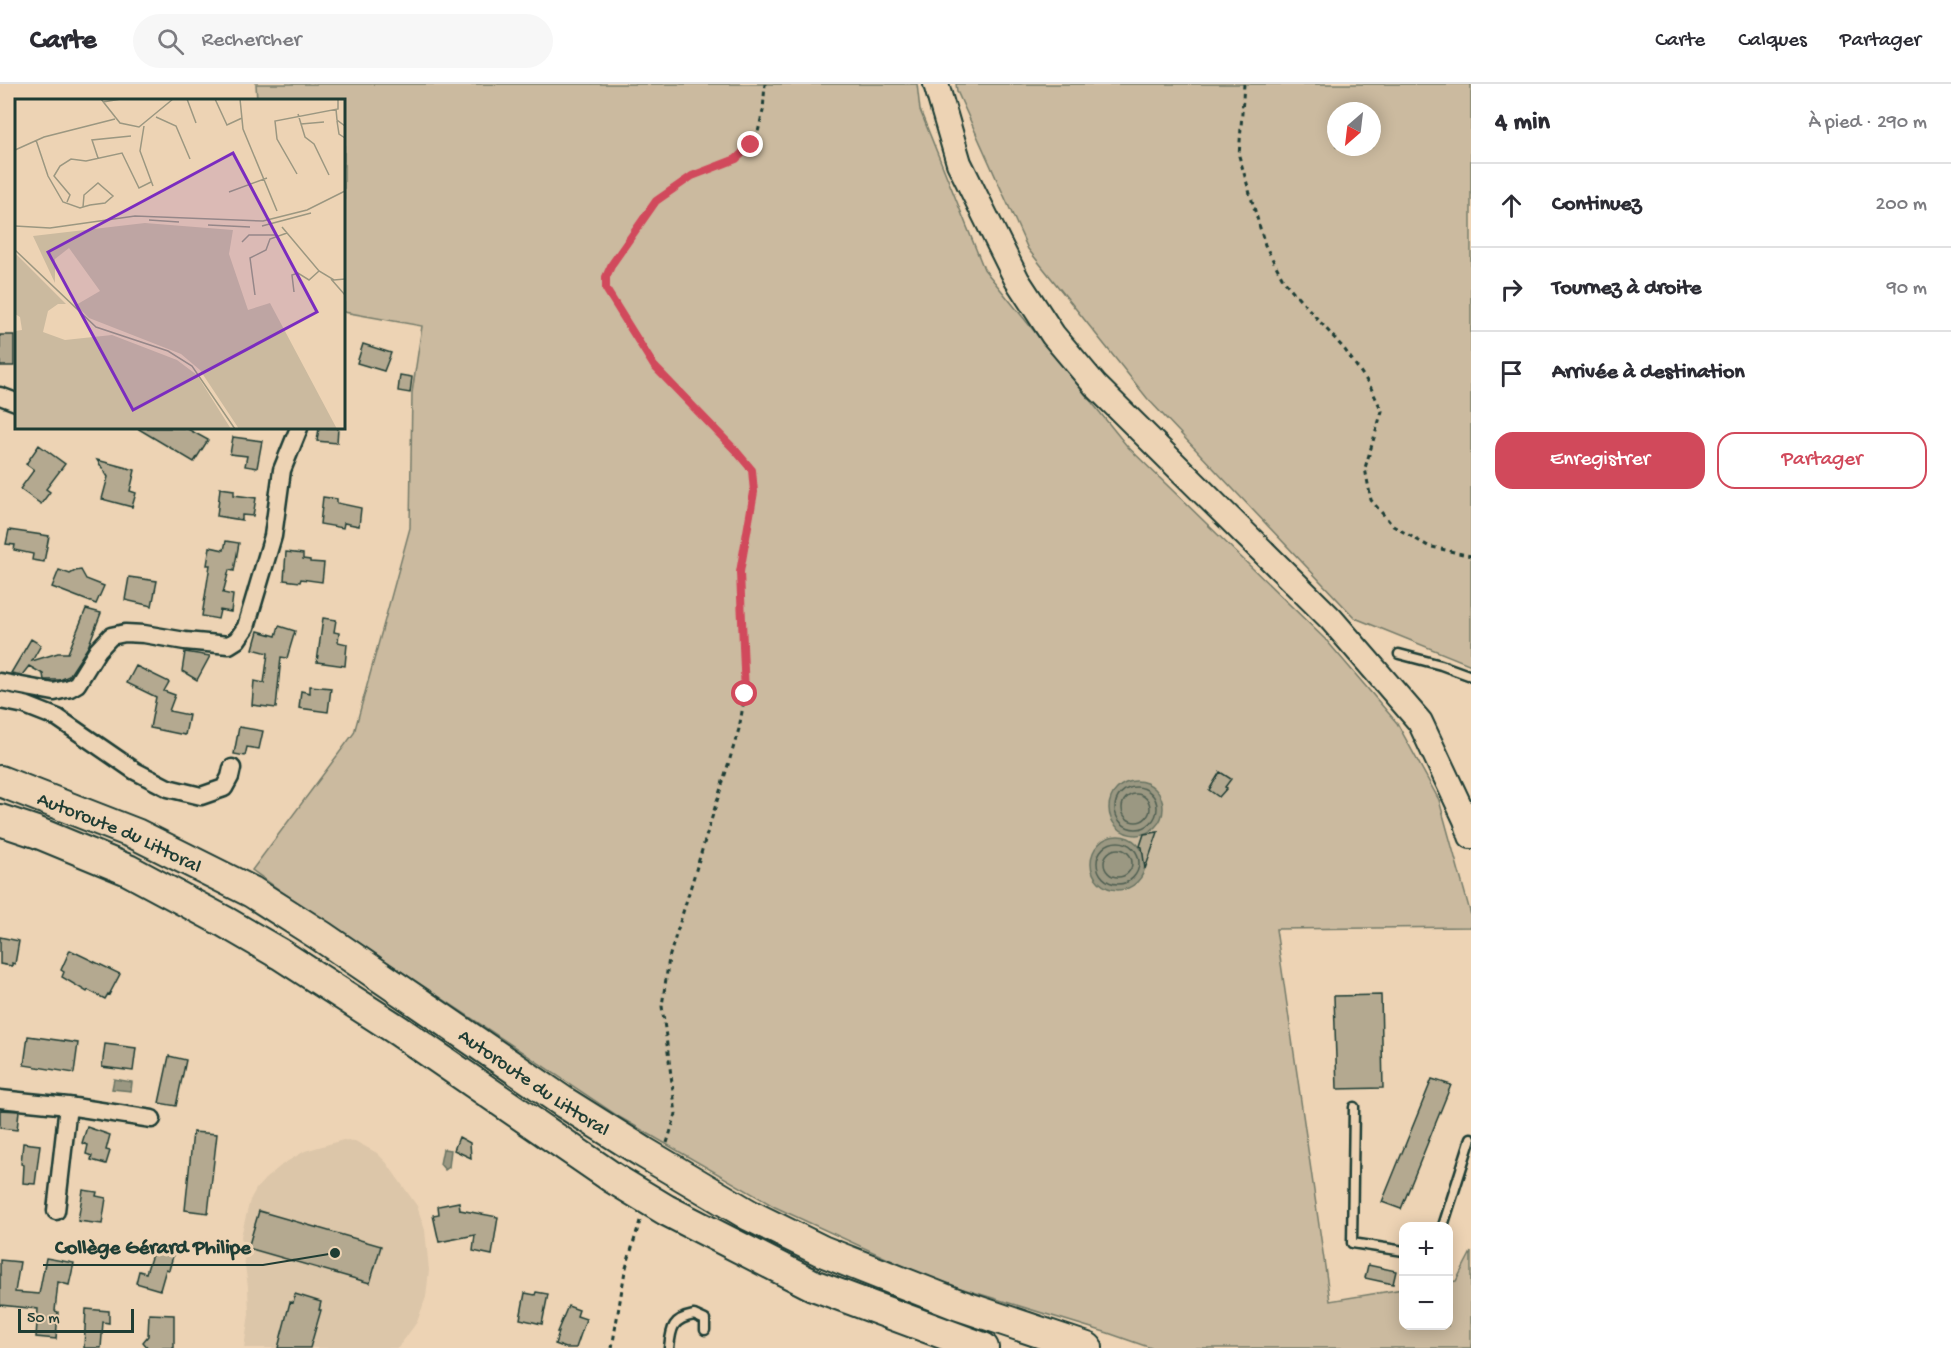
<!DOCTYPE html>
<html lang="fr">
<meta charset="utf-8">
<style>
body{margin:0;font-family:"Gochi Hand",sans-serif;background:#f7f7f7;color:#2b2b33}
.controls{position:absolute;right:18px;bottom:18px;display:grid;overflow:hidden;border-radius:12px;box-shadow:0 3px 15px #0003}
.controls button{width:54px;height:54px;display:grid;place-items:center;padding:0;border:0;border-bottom:2px solid #e1e1e2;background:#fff;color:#2b2b33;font:30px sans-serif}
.compass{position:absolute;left:1327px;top:18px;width:54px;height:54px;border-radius:50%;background:#fff;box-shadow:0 3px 15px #0003;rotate:208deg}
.scale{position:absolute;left:18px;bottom:15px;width:116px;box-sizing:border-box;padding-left:6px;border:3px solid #1f3d34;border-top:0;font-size:16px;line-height:21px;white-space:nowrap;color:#1f3d34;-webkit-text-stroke:4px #edd3b4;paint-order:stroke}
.stop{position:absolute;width:18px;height:18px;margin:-14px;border:4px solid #d1495b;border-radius:50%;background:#fff}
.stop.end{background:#d1495b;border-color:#fff;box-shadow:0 2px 6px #0008}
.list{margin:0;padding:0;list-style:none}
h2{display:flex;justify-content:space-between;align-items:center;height:78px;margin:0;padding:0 24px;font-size:26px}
h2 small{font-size:20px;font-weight:400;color:#7c7c81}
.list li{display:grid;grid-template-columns:39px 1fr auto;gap:18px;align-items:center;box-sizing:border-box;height:84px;padding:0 24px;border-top:2px solid #e1e1e2}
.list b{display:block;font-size:22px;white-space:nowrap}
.list em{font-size:20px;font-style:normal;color:#7c7c81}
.actions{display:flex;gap:12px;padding:18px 24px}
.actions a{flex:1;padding:14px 0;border:2px solid #d1495b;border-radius:18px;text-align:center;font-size:21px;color:#d1495b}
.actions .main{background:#d1495b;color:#fff}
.icon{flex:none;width:33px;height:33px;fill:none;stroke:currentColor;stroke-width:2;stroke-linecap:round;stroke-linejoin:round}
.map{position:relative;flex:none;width:1471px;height:1264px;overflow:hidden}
header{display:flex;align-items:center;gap:36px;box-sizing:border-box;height:84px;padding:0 30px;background:#fff;border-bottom:2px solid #e1e1e2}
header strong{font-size:28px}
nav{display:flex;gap:33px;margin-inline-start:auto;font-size:21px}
.search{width:420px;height:54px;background:#f7f7f7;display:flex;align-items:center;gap:15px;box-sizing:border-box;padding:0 21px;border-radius:33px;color:#7c7c81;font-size:22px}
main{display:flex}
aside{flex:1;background:#fff}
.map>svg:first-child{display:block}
</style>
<header>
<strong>Carte</strong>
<div class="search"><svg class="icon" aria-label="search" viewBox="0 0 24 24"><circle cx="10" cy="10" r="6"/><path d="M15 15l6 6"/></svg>Rechercher</div>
<nav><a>Carte</a><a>Calques</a><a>Partager</a></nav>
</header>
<main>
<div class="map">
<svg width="1471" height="1264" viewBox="0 0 1471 1264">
<rect width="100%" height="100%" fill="#edd3b4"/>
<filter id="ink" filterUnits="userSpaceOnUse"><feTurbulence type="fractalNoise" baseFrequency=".0167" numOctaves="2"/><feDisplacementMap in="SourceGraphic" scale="12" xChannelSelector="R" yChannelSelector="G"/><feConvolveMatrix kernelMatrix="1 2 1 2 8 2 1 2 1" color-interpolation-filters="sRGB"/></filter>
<g filter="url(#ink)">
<path fill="#dcc6a9" d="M 343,1056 L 355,1057 L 377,1069 L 386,1078 L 417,1122 L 425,1146 L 429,1186 L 426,1213 L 417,1238 L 398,1264 L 244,1264 L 249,1230 L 248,1203 L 241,1152 L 250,1116 L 256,1105 L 265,1095 L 283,1080 L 305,1067 Z"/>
<path fill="#cbba9f" stroke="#757c6a" stroke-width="1.5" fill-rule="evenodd" d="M 256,0 L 917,0 L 920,26 L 984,185 L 1127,362 L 1327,557 L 1397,639 L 1439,716 L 1471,831 L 1471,843 L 1276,845 L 1330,1217 L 1403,1205 L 1404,1242 L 1448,1242 L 1449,1198 L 1456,1197 L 1471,1168 L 1471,1264 L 1151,1264 L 1108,1249 L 934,1196 L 775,1123 L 621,1034 L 281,807 L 252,786 L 354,649 L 410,444 L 412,309 L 422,242 L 344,228 L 344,16 L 257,16 Z
M 956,0 L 1471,0 L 1471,581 L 1355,534 L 1147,314 L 1028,165 L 957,7 ZM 1336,27 L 1372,27 L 1372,63 L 1336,63 Z"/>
<path fill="#9b9882" stroke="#697463" stroke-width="1.5" d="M1109 724a27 27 0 1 1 54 0a27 27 0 1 1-54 0Z
M1091 779a27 27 0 1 1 54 0a27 27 0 1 1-54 0Z
M 114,995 L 132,998 L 131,1007 L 112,1005 Z
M 443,1065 L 451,1066 L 449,1083 L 445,1086 L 440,1080 Z"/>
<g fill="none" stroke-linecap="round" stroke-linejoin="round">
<path stroke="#516153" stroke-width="1.5" d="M1115 724a21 21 0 1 1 42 0a21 21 0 1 1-42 0Z
M1122 724a14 14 0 1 1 28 0a14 14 0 1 1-28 0Z
M1097 779a21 21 0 1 1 42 0a21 21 0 1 1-42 0Z
M1104 779a14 14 0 1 1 28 0a14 14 0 1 1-28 0Z"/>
</g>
<path fill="#b4a990" stroke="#1f3d34" stroke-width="1.5" d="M 0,251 L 14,251 L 14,282 L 0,282 Z
M 363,260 L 391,269 L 384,287 L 357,279 Z
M 400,291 L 412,293 L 410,309 L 398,307 Z
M 137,344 L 186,344 L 208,356 L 194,378 Z
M 319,344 L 338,344 L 337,359 L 317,357 Z
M 233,353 L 262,357 L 257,384 L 245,382 L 247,372 L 230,370 Z
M 39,361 L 65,380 L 46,405 L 50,408 L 41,420 L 20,405 L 34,386 L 26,380 Z
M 97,376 L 135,386 L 130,407 L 136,409 L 132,423 L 102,415 L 108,393 Z
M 220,404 L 234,406 L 234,411 L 256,414 L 253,432 L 242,431 L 242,436 L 217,432 Z
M 323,413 L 337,415 L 337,419 L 361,424 L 359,442 L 344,439 L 343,444 L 320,440 Z
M 9,446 L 49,452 L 44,478 L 32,476 L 33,470 L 14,466 L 15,461 L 6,460 Z
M 226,457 L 239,459 L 234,487 L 229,486 L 223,509 L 233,511 L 231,528 L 220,526 L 218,535 L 202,532 L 210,481 L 207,481 L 210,463 L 224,466 Z
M 286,468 L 303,470 L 303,475 L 310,476 L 310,478 L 324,479 L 322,498 L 301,495 L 300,498 L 284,496 Z
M 59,486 L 70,490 L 75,487 L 81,486 L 86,495 L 104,502 L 96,520 L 52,503 Z
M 129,493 L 157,497 L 152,522 L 125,516 Z
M 86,525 L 101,529 L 88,563 L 69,592 L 60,596 L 44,596 L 43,590 L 29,582 L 22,591 L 11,589 L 31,555 L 41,561 L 32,577 L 58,569 L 68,569 Z
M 323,534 L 336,536 L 334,548 L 339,549 L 338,558 L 347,560 L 345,582 L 317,578 Z
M 279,542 L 295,547 L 287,574 L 281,573 L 276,624 L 252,621 L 254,597 L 264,599 L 268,569 L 253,565 L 258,547 L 276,552 Z
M 185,568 L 210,572 L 197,596 L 182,587 Z
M 136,582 L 169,598 L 164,607 L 175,611 L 169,627 L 189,631 L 185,651 L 150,644 L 156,613 L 127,599 Z
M 310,602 L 331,604 L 328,628 L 299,624 L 301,607 L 310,609 Z
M 239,643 L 263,647 L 259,665 L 247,663 L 245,672 L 234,670 Z
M 1220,688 L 1231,695 L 1225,703 L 1227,704 L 1219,713 L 1209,706 Z
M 1158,748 L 1145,785 L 1142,763 L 1140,762 L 1144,750 Z
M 0,853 L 19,857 L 15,880 L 12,879 L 12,882 L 0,880 Z
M 70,866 L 120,890 L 109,911 L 108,910 L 105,915 L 88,906 L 87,908 L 62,893 L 64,888 L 61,886 Z
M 1381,911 L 1383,1004 L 1337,1005 L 1334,912 Z
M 28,952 L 78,959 L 74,989 L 24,981 Z
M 105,960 L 136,964 L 133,987 L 102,983 Z
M 169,972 L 186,976 L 176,1022 L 159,1019 Z
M 1432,995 L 1451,1001 L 1401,1125 L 1382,1118 Z
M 0,1026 L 19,1027 L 17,1046 L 0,1044 Z
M 87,1043 L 110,1051 L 106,1066 L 110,1067 L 106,1080 L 91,1076 L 92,1072 L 86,1070 L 88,1061 L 82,1059 Z
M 193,1048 L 217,1050 L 208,1129 L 185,1126 Z
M 459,1053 L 470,1059 L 471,1074 L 454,1066 Z
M 23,1059 L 40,1061 L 35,1100 L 23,1099 L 24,1081 L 21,1080 Z
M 83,1106 L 97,1108 L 96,1112 L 106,1114 L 102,1140 L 78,1137 Z
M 459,1118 L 460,1126 L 498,1133 L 492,1171 L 473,1167 L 475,1151 L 439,1158 L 433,1131 L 439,1130 L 438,1122 Z
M 259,1127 L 381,1162 L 370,1199 L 248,1164 Z
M 155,1161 L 175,1165 L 169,1186 L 166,1185 L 160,1206 L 136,1199 L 139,1187 L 146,1189 Z
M 46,1174 L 74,1179 L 69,1201 L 58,1198 L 55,1227 L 58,1228 L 56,1255 L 36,1253 L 38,1225 L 0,1221 L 0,1176 L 20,1178 L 15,1208 L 39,1210 Z
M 1368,1181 L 1396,1187 L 1393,1200 L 1365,1194 Z
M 536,1208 L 548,1210 L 542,1240 L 520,1235 L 525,1209 L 535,1211 Z
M 295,1210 L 321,1218 L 319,1226 L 321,1226 L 310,1264 L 278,1264 L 290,1218 L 293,1219 Z
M 568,1222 L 579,1226 L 577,1232 L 586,1235 L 576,1264 L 566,1264 L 555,1260 L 559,1248 L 557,1248 Z
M 86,1225 L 109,1227 L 109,1239 L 103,1238 L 101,1264 L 84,1264 Z
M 149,1230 L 174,1231 L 174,1264 L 148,1264 L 143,1258 L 148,1252 Z"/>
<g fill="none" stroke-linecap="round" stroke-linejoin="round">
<g stroke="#1f3d34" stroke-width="13">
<path id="lane" d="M 1399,570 L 1441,581 L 1471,592
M 1354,1023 L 1352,1159 L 1404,1167
M 1443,1142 L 1471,1054
M 669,1264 C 671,1243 673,1235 694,1231 L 705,1236 L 705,1246"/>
</g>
<g stroke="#1f3d34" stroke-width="21">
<path id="street" d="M 0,312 L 16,318
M 0,598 L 54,608 L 70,604 L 77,600 L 98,566 L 111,552 L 125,549 L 144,550 L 185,557 L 229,561 L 237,556 L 246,543 L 273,452 L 282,386 L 299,344
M 0,616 L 25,621 L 58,634 L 135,687 L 168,704 L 201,712 L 224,704 L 230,693 L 232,684
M 0,1015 L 68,1022 L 152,1035
M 56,1127 L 68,1022"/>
</g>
<g stroke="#1f3d34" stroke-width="28">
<path id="secondary" d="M 936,0 L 959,79 L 1017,196 L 1053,251 L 1095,301 L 1331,535 L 1420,638 L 1466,736 L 1471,752"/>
</g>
<g stroke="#1f3d34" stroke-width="34">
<g id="highway">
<path id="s1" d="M 0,697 L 136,750 L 252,808 L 321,852 L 565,1019 L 643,1068 L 749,1131 L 822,1167 L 959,1221 L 1087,1264"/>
<path d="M 0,736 L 36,748 L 128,786 L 225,838 L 280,870 L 399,947 L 613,1094 L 666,1126 L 813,1201 L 983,1264"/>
</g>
</g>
<path stroke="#1f3d34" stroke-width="3" stroke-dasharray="4.5 4.5" stroke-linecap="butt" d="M 1244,0 L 1239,72 L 1265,161 L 1284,197 L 1345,266 L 1369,300 L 1382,327 L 1365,384 L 1371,416 L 1393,442 L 1428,462 L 1471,472
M 667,1059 L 676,1030 L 662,922 L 669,874 L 739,645 L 745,610 L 740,488 L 755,408 L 752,386 L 736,367 L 655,282 L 606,205 L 606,193 L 612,180 L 656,117 L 692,92 L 736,75 L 751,61 L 758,48 L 763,27 L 765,0
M 612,1264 L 625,1187 L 640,1137"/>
<use href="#lane" stroke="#edd3b4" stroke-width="8"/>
<use href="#street" stroke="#edd3b4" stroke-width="16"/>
<use href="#secondary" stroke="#edd3b4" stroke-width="24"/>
<use href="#highway" stroke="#edd3b4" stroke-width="30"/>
</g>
</g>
<g fill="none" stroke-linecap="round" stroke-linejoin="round" filter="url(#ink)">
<path stroke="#d1495b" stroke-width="8" d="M 745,610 L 740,488 L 754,408 L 752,386 L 736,367 L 654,282 L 606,205 L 606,193 L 612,180 L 656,117 L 692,92 L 736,75 L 751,61"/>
</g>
<g text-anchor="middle" stroke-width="6" stroke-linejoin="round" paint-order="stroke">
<g font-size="20" fill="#1f3d34" stroke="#edd3b4">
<text dy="7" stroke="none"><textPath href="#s1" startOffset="130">Autoroute du Littoral</textPath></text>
<text dy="7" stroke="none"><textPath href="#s1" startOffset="616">Autoroute du Littoral</textPath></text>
</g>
</g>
<g transform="translate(15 15)">
<rect width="330" height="330" fill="#edd3b4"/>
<path d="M 130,124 L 218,131 L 214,155 L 233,211 L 255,204 L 322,330 L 224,330 L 185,271 L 166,255 L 74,219 L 61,206 L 85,192 L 54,149 L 40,160 L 40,184 L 18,137 ZM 0,154 L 51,205 L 43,205 L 33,212 L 28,233 L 50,241 L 97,236 L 162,261 L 182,276 L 216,330 L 0,330 L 0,232 L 7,231 L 5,218 L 0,215 Z" fill="#cbba9f"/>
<path fill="none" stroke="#9b9781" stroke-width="1.5" d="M 86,0 L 105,24 L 124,28 L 158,0M 172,0 L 181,24M 200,0 L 212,26 L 227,19M 225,0 L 228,30 L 262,112M 88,3 L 106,0M 321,10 L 322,21 L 330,27M 283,15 L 290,38 L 299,45 L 314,76M 141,18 L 161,27 L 175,60M 322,22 L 324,35 L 330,39M 286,25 L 309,23M 129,27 L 125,52 L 138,87M 21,41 L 33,77 L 48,103 L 65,109 L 68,108 L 75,106 L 90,104 L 98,97 L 83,84 L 69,96 L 68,108M 0,51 L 29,38 L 100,20M 83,59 L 77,41 L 116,37M 282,75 L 262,40 L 260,22 L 323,10 L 323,0M 214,93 L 252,79M 52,103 L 55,96 L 39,77 L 45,67 L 56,60 L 71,62 L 107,54 L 124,89 L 136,83M 134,121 L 164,123M 193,126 L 235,128M 0,127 L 35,129 L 120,117 L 248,122 L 292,111 L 330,92M 247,127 L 296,114M 267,128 L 304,172 L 319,181 L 330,180M 227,143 L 234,136 L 262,136M 0,151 L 81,228 L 153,252 L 177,267 L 220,330M 316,180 L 330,196M 279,193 L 277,176 L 283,174 L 294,181 L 304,172M 240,196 L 235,159 L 251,151 L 255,140 L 272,134"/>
<path fill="#7b2cbf" fill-opacity="0.15" stroke="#7b2cbf" stroke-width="3" d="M 218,54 L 302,213 L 118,311 L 33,153 Z"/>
<rect width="330" height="330" fill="none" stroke="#1f3d34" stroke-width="3"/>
</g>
<path fill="none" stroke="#1f3d34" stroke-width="2" d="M335 1169L263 1181H43"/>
<circle fill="#1f3d34" stroke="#edd3b4" stroke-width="2" cx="335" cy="1169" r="6"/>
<g font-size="21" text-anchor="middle" font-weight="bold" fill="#1f3d34" stroke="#edd3b4" stroke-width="6" stroke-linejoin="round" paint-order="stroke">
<text x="153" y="1169">Collège Gérard Philipe</text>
</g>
</svg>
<div class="controls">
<button>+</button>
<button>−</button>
</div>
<svg class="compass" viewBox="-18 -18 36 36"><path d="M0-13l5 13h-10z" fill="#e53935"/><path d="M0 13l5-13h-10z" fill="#7c7c81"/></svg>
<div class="scale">50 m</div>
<div class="stop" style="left:745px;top:610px"></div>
<div class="stop end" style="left:751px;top:61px"></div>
</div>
<aside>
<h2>4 min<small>À pied · 290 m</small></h2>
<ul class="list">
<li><svg class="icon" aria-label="ahead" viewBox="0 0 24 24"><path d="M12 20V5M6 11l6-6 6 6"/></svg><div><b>Continuez</b></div><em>200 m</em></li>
<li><svg class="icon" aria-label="right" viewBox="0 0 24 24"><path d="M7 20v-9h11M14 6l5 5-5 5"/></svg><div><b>Tournez à droite</b></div><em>90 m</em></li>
<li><svg class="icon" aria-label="arrive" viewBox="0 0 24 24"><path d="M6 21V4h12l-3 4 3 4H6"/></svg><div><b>Arrivée à destination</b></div></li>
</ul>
<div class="actions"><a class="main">Enregistrer</a><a>Partager</a></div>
</aside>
</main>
